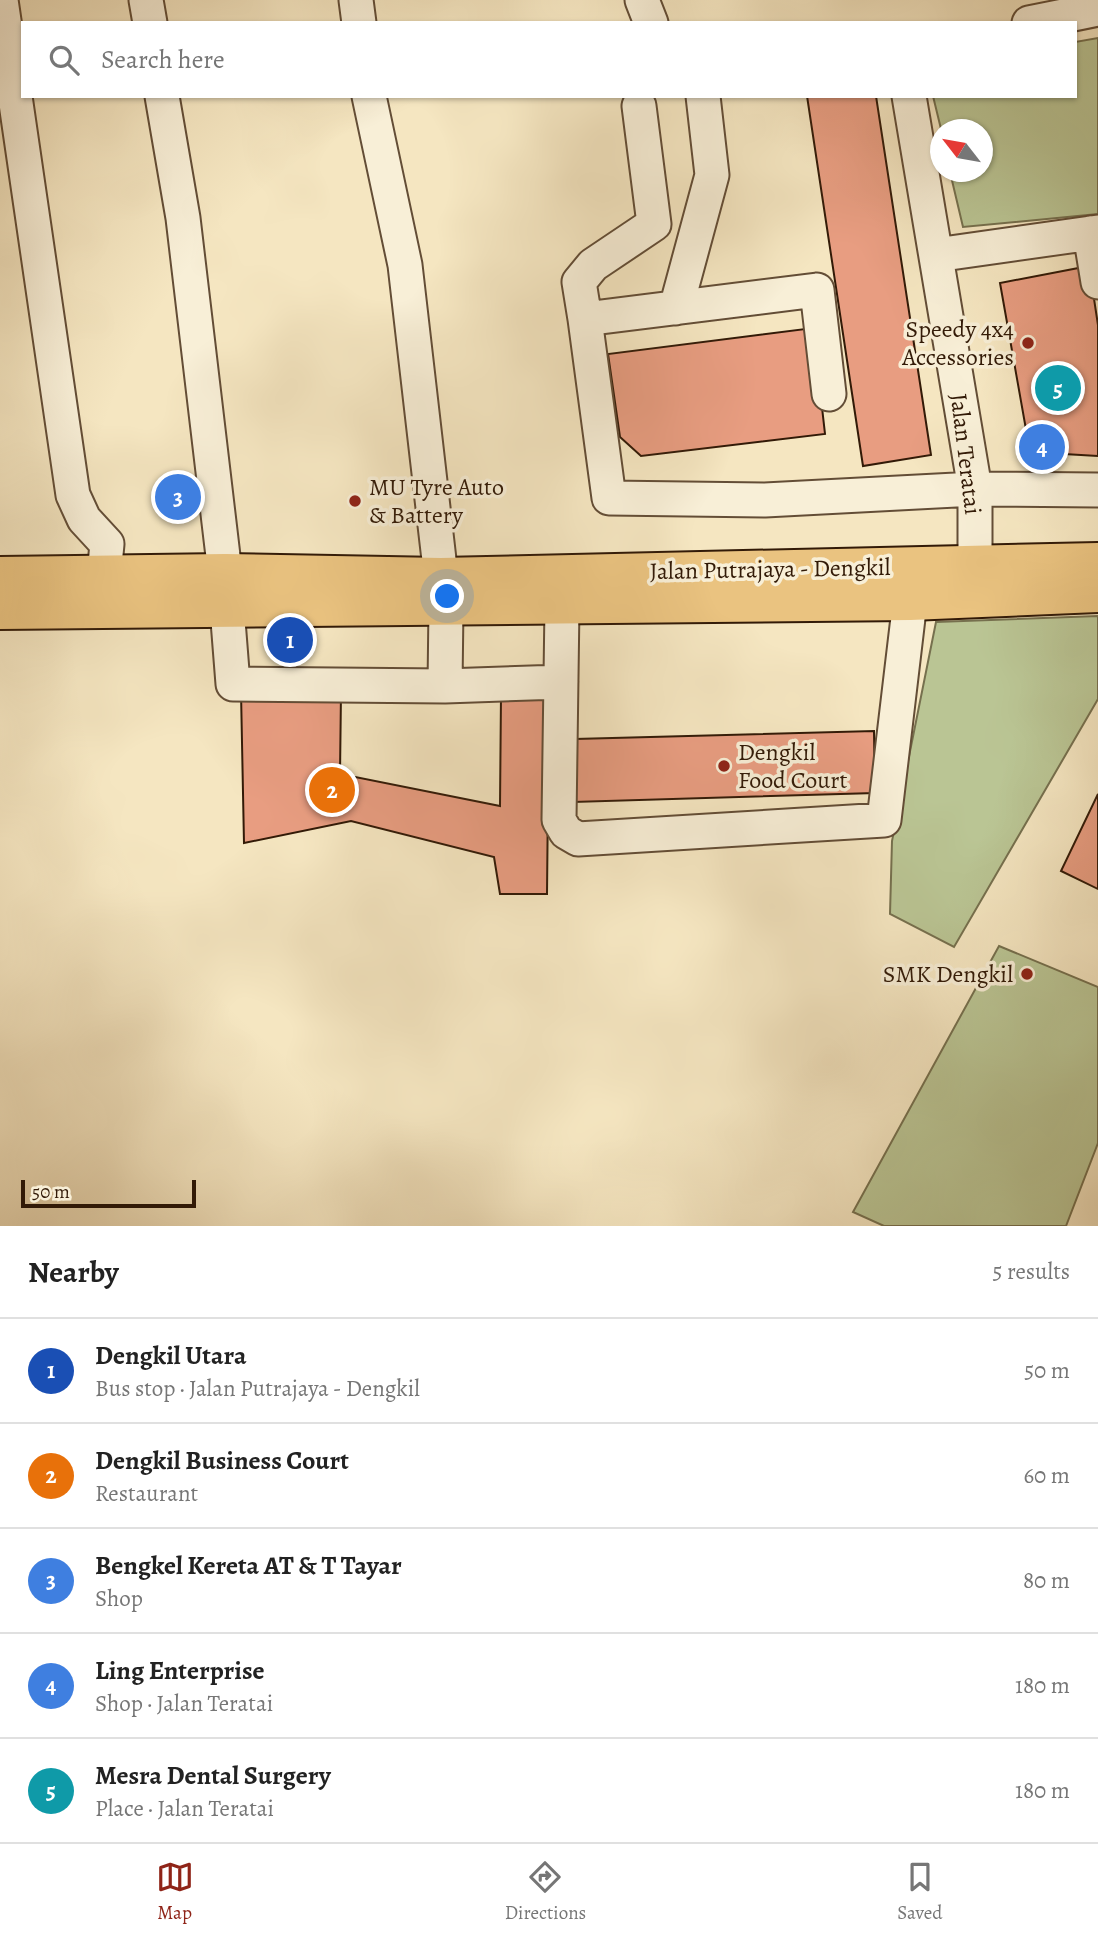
<!DOCTYPE html>
<meta charset="utf-8">
<style>
body{margin:0;font-family:Alegreya,serif;background:#f6f6f6;color:#222}
.compass{position:absolute;left:930px;top:119px;width:63px;height:63px;border-radius:50%;background:#fff;box-shadow:0 2px 5px #0004;rotate:301deg}
.scale{position:absolute;left:21px;bottom:18px;width:175px;box-sizing:border-box;padding-left:7px;border:4px solid #321a07;border-top:0;font-size:19px;line-height:24px;white-space:nowrap;color:#321a07;-webkit-text-stroke:5px #f8efd7;paint-order:stroke}
.you{position:absolute;left:448px;top:597px;width:24px;height:24px;margin:-18px;border:5px solid #fff;border-radius:50%;background:#1a73e8;box-shadow:0 0 0 10px #1a73e833}
.badge{display:grid;place-items:center;width:46px;height:46px;border-radius:50%;background:#8f2418;color:#fff;font-size:23px;font-weight:700}
.pin{position:absolute;translate:-50% -50%;border:4px solid #fff;box-shadow:0 2px 7px #0006}
.list{margin:0;padding:0;list-style:none}
h2{display:flex;justify-content:space-between;align-items:center;height:91px;margin:0;padding:0 28px;font-size:30px}
h2 small{font-size:23px;font-weight:400;color:#767676}
.list li{display:grid;grid-template-columns:46px 1fr auto;gap:21px;align-items:center;box-sizing:border-box;height:105px;padding:0 28px;border-top:2px solid #e0e0e0}
.list b{display:block;font-size:26px;white-space:nowrap}
.list p{margin:0;font-size:23px;white-space:nowrap;color:#767676}
.list em{font-size:23px;font-style:normal;color:#767676}
.icon{flex:none;width:38px;height:38px;fill:none;stroke:currentColor;stroke-width:2;stroke-linecap:round;stroke-linejoin:round}
.map{position:relative;flex:none;width:1098px;height:1226px;overflow:hidden}
.search{position:absolute;background:#fff;box-shadow:0 2px 5px #0004;left:21px;right:21px;top:21px;height:77px;display:flex;align-items:center;gap:18px;box-sizing:border-box;padding:0 24px;border-radius:0px;color:#767676;font-size:26px}
.sheet{height:616px;background:#fff}
nav{display:flex;justify-content:space-around;align-items:center;box-sizing:border-box;height:98px;border-top:2px solid #e0e0e0;background:#fff;font-size:19px;color:#767676}
nav a{display:grid;justify-items:center;gap:4px}
nav .on{color:#8f2418}
.map>svg:first-child{display:block}
</style>
<div class="map">
<svg width="1098" height="1226" viewBox="0 0 1098 1226">
<rect width="100%" height="100%" fill="#f5e6c1"/>
<filter id="stains"><feTurbulence type="fractalNoise" baseFrequency=".00286" numOctaves="4"/><feColorMatrix values="0 0 0 0 .2 0 0 0 0 .09 0 0 0 0 .02 0 0 0 .5 -.17"/></filter>
<radialGradient id="worn" r=".72"><stop offset=".6" stop-color="#630" stop-opacity="0"/><stop offset="1" stop-color="#630" stop-opacity=".3"/></radialGradient>
<path fill="#bac594" stroke="#76704e" stroke-width="2" d="M 1098,38 L 1098,214 L 963,227 L 950,172 L 982,172 L 982,130 L 941,129 L 933,96 L 1075,96 L 1075,42 Z
M 1098,616 L 1098,699 L 954,947 L 890,914 L 892,841 L 936,622 Z
M 999,946 L 1098,987 L 1098,1143 L 1066,1226 L 884,1226 L 853,1212 Z"/>
<path fill="#e89d81" stroke="#321a07" stroke-width="2" d="M 807,96 L 876,96 L 931,455 L 863,466 Z
M 1089,266 L 1098,325 L 1098,456 L 1030,452 L 1000,283 Z
M 813,328 L 825,434 L 641,456 L 620,437 L 608,354 Z
M 241,692 L 341,692 L 340,774 L 500,806 L 501,695 L 549,694 L 547,894 L 500,894 L 494,857 L 351,821 L 244,843 Z
M 874,731 L 875,793 L 573,802 L 575,739 Z
M 1098,794 L 1098,889 L 1061,871 Z"/>
<g fill="none" stroke-linecap="round" stroke-linejoin="round">
<g stroke="#634d36" stroke-width="37">
<path id="minor" d="M 1,0 L 73,495 L 84,519 L 107,544 L 104,575
M 146,0 L 150,23
M 356,0 L 359,23
M 642,0 L 651,23
M 1029,23 L 1098,9
M 162,96 L 183,218 L 225,573
M 369,96 L 405,265 L 441,577
M 909,96 L 975,489 L 975,565
M 1090,233 L 1098,282
M 936,255 L 1098,232
M 676,308 L 712,175 L 703,96
M 585,319 L 579,282 L 593,265 L 654,224 L 639,106
M 829,394 L 817,290 L 585,319 L 609,498 L 765,500 L 975,489 L 1098,490
M 562,606 L 559,820 L 566,832 L 578,839 L 884,820 L 910,601
M 227,608 L 233,684 L 445,686 L 446,607
M 445,686 L 561,682"/>
</g>
<g stroke="#321a07" stroke-width="42">
<path id="major" d="M 0,576 L 225,573 L 441,577 L 1098,562
M 0,610 L 910,601 L 1098,593"/>
</g>
<use href="#minor" stroke="#f8efd7" stroke-width="33"/>
<use href="#major" stroke="#eac380" stroke-width="38"/>
</g>
<g fill="#8f2418" stroke="#f8efd7" stroke-width="2.5">
<circle cx="1028" cy="343" r="7"/>
<circle cx="355" cy="501" r="7"/>
<circle cx="724" cy="766" r="7"/>
<circle cx="1027" cy="974" r="7"/>
</g>
<g text-anchor="middle" stroke-width="7" stroke-linejoin="round" paint-order="stroke">
<g font-size="24" fill="#321a07" stroke="#f8efd7" text-anchor="end">
<text x="1014" y="337">Speedy 4x4<tspan x="1014" dy="28">Accessories</tspan></text>
<text x="369" y="495" text-anchor="start">MU Tyre Auto<tspan x="369" dy="28">&amp; Battery</tspan></text>
<text x="738" y="760" text-anchor="start">Dengkil<tspan x="738" dy="28">Food Court</tspan></text>
<text x="1013" y="982">SMK Dengkil</text>
</g>
<g font-size="24" fill="#321a07" stroke="#f8efd7">
<text transform="translate(966 454) rotate(83)" y="8">Jalan Teratai</text>
<text transform="translate(770 569) rotate(-1)" y="8">Jalan Putrajaya - Dengkil</text>
</g>
</g>
<rect width="100%" height="100%" filter="url(#stains)"/>
<rect width="100%" height="100%" fill="url(#worn)"/>
</svg>
<svg class="compass" viewBox="-18 -18 36 36"><path d="M0-13l5 13h-10z" fill="#e53935"/><path d="M0 13l5-13h-10z" fill="#767676"/></svg>
<div class="scale">50 m</div>
<div class="you"></div>
<div class="pin badge" style="left:290px;top:640px;background:#1a4fb4">1</div>
<div class="pin badge" style="left:332px;top:790px;background:#e8710a">2</div>
<div class="pin badge" style="left:178px;top:497px;background:#3f7fe0">3</div>
<div class="pin badge" style="left:1042px;top:447px;background:#3f7fe0">4</div>
<div class="pin badge" style="left:1058px;top:388px;background:#0f9aa8">5</div>
<div class="search"><svg class="icon" aria-label="search" viewBox="0 0 24 24"><circle cx="10" cy="10" r="6"/><path d="M15 15l6 6"/></svg>Search here</div>
</div>
<section class="sheet">
<h2>Nearby<small>5 results</small></h2>
<ul class="list">
<li><span class="badge" style="background:#1a4fb4">1</span><div><b>Dengkil Utara</b><p>Bus stop · Jalan Putrajaya - Dengkil</p></div><em>50 m</em></li>
<li><span class="badge" style="background:#e8710a">2</span><div><b>Dengkil Business Court</b><p>Restaurant</p></div><em>60 m</em></li>
<li><span class="badge" style="background:#3f7fe0">3</span><div><b>Bengkel Kereta AT &amp; T Tayar</b><p>Shop</p></div><em>80 m</em></li>
<li><span class="badge" style="background:#3f7fe0">4</span><div><b>Ling Enterprise</b><p>Shop · Jalan Teratai</p></div><em>180 m</em></li>
<li><span class="badge" style="background:#0f9aa8">5</span><div><b>Mesra Dental Surgery</b><p>Place · Jalan Teratai</p></div><em>180 m</em></li>
</ul>
</section>
<nav>
<a class="on"><svg class="icon" aria-label="map" viewBox="0 0 24 24"><path d="M3 6l6-2 6 2 6-2v14l-6 2-6-2-6 2zM9 4v14M15 6v14"/></svg>Map</a>
<a><svg class="icon" aria-label="directions" viewBox="0 0 24 24"><path d="M12 3l9 9-9 9-9-9zM9 14v-3h6M13 9l2 2-2 2"/></svg>Directions</a>
<a><svg class="icon" aria-label="saved" viewBox="0 0 24 24"><path d="M7 4h10v16l-5-4-5 4z"/></svg>Saved</a>
</nav>
